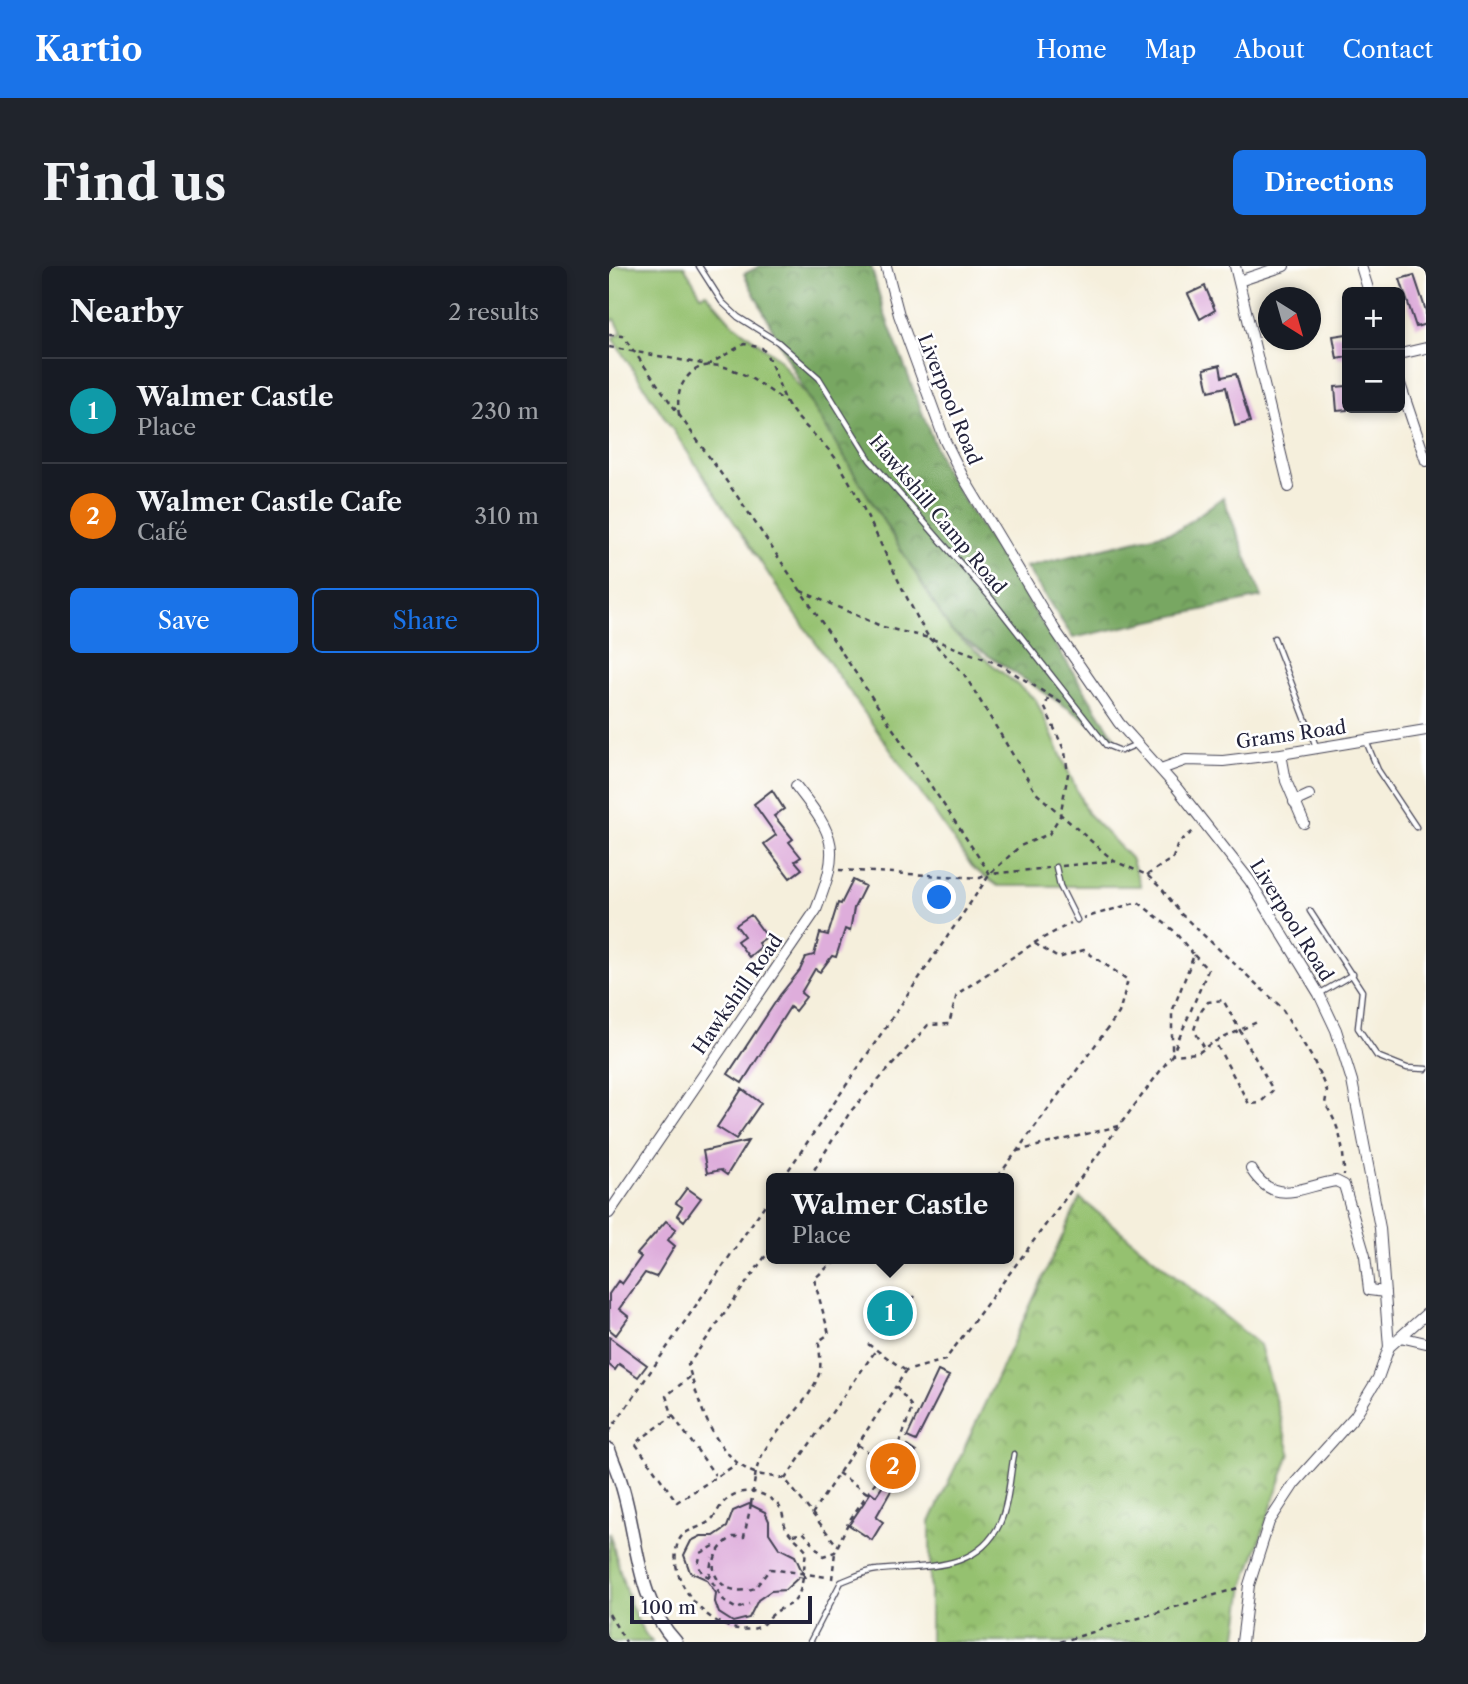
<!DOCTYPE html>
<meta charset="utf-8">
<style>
body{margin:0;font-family:"Libre Caslon Text",serif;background:#20242c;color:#f1f3f6}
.controls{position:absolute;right:21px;top:21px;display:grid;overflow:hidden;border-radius:10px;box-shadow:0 4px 10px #0003}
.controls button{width:63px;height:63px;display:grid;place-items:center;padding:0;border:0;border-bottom:2px solid #363941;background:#171b24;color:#f1f3f6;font:35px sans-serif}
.compass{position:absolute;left:649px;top:21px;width:63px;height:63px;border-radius:50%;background:#171b24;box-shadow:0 4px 10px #0003;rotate:143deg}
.scale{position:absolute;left:21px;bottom:18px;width:182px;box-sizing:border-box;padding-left:7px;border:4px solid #22223b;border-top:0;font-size:19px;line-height:24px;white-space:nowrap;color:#22223b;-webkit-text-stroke:5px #fff;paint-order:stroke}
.you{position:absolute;left:331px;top:632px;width:24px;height:24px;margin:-18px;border:5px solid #fff;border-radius:50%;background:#1a73e8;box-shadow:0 0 0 10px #1a73e833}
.badge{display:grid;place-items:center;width:46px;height:46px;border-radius:50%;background:#1a73e8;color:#fff;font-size:23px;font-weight:700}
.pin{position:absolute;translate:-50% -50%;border:4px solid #fff;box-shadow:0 2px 7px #0006}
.popup{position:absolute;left:157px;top:907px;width:248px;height:91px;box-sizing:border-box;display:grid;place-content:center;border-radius:10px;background:#171b24;filter:drop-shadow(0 2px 5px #0005);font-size:23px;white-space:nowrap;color:#9ea1a6}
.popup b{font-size:26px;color:#f1f3f6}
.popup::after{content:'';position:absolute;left:50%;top:100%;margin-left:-14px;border:14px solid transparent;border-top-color:#171b24}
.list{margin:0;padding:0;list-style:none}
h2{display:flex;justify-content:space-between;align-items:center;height:91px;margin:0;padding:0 28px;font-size:30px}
h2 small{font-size:23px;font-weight:400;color:#9ea1a6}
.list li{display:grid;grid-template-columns:46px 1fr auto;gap:21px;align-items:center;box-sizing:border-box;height:105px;padding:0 28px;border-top:2px solid #363941}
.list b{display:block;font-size:26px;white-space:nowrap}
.list p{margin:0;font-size:23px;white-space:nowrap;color:#9ea1a6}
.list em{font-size:23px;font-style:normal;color:#9ea1a6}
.actions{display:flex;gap:14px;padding:21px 28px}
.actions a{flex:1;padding:16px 0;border:2px solid #1a73e8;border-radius:10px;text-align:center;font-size:24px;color:#1a73e8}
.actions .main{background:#1a73e8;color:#fff}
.map{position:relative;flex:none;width:817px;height:1376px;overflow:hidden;border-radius:10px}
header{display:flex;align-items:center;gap:42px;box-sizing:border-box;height:98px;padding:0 35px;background:#1a73e8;color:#fff}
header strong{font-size:33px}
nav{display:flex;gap:38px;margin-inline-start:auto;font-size:24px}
.intro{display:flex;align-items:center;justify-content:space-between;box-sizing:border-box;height:168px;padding:0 42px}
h1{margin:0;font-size:49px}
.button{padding:18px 32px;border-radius:10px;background:#1a73e8;color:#fff;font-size:24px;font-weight:700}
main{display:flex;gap:42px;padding:0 42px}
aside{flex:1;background:#171b24;border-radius:10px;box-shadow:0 4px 10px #0003}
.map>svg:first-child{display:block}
</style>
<header>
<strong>Kartio</strong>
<nav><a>Home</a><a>Map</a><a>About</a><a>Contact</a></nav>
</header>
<div class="intro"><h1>Find us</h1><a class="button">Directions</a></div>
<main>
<aside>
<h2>Nearby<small>2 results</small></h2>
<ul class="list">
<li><span class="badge" style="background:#0f9aa8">1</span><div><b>Walmer Castle</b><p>Place</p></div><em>230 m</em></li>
<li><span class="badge" style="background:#e8710a">2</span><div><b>Walmer Castle Cafe</b><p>Café</p></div><em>310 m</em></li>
</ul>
<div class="actions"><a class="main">Save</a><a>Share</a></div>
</aside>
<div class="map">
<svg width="817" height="1376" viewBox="0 0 817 1376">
<defs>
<pattern id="forest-crowns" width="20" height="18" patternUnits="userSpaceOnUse" patternTransform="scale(1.75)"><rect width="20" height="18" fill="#78a762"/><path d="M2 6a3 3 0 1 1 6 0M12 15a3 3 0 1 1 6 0" fill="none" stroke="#628852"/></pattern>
<pattern id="park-crowns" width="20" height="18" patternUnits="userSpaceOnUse" patternTransform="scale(1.75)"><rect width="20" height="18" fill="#95c16f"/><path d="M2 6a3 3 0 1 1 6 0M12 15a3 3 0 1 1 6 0" fill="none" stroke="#799c5c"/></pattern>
</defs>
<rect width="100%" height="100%" fill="#fff"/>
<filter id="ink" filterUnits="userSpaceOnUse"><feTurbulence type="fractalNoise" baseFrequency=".0143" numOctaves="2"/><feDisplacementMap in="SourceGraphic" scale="14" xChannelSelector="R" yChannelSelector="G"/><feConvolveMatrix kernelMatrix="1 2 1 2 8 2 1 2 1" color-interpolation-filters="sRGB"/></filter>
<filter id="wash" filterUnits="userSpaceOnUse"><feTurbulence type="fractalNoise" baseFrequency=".00686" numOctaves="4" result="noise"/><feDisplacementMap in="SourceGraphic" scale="28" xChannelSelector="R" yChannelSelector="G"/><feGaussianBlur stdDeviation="1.57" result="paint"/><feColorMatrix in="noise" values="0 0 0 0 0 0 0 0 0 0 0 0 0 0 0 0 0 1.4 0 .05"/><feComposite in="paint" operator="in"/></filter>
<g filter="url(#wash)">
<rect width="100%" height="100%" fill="#f5efdc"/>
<path fill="#95c16f" stroke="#5c7255" stroke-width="2" d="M 0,0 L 75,0 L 92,29 L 97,27 L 122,56 L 170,93 L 199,132 L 342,365 L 427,434 L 478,547 L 522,592 L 532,620 L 389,620 L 364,602 L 178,336 L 3,72 L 13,67 L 6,53 L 0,57 Z
M 0,1266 C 10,1297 20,1353 43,1376 L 0,1376 Z"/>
<path fill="url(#forest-crowns)" stroke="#4d644e" stroke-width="2" d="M 151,0 L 262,0 L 275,46 L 334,201 L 507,474 L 342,365 L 199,132 L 135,8 Z
M 614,231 L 653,331 L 464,372 L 417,301 L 569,264 Z"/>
<path fill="url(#park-crowns)" stroke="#5c7255" stroke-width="2" d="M 471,932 L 651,1079 L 681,1187 L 635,1320 L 627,1376 L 321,1376 L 321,1256 Z"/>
<g id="blocks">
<path fill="#deaddb" d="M 805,9 L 817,45 L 817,58 L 807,61 L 791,13 Z
M 596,20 L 606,44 L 591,53 L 579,28 Z
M 738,68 L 738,91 L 728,93 L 724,70 Z
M 611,99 L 613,111 L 627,108 L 641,156 L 626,160 L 617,121 L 600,125 L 595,103 Z
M 738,120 L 738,144 L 728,145 L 726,121 Z
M 163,524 L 175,543 L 165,550 L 184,573 L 180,576 L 192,591 L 186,595 L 193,603 L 181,612 L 155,578 L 167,569 L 145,538 Z
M 244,614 L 256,620 L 245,642 L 241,665 L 236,663 L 227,691 L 223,690 L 211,706 L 206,703 L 192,727 L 197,731 L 186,745 L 181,741 L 133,817 L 119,808 L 171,729 L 191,704 L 197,691 L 205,689 L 211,667 L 219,669 L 229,637 L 232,638 Z
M 142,649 L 158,671 L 149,677 L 152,681 L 140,691 L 128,675 L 135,670 L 127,659 Z
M 133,823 L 152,837 L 127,873 L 108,861 Z
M 139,875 L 118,909 L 111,904 L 98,907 L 94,885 Z
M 78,922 L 92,932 L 75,955 L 68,949 L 73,941 L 67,937 Z
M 57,955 L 67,963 L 59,974 L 66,980 L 47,1011 L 36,1007 L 10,1043 L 20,1051 L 7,1069 L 0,1063 L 0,1028 L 9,1015 L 13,1018 L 32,991 L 28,988 Z
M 0,1071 L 38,1099 L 29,1111 L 10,1098 L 6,1104 L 0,1099 Z
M 329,1105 L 340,1110 L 307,1175 L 298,1171 Z
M 298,1180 L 307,1186 L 288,1213 L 276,1205 Z
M 280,1211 L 287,1216 L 267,1251 L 274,1256 L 263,1274 L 240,1259 L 262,1226 L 267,1230 Z
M 140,1238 L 156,1246 L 160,1255 L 160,1267 L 170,1282 L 186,1290 L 196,1312 L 190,1311 L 176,1324 L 162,1325 L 149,1334 L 140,1352 L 124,1356 L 110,1347 L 106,1336 L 107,1327 L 97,1313 L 81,1306 L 75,1289 L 82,1275 L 92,1270 L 105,1270 L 118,1261 L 124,1245 Z"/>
</g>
</g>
<g filter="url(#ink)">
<use href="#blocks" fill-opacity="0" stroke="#424153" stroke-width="2"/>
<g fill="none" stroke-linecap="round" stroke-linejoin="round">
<g stroke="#424153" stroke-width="7">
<path id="service" d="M 90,0 L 113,36 L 129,51 L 169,76 L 210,112 L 261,194 L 380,330 L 497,479 L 512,485 L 528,478
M 665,372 L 708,483
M 757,475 L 769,504 L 807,561
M 447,601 L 451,620 L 468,654
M 701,645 L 753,725 L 749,762 L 768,790 L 798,802 L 817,803
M 710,728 L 744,708
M 201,1376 L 232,1316 C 243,1312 256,1305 268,1304 C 315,1299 368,1307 391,1257 C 400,1237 401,1209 405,1188"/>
</g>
<g stroke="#424153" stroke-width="12">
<path id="minor" d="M 277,0 L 290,49 L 336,175 L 354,211 L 446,364 L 510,457 L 567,521 L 641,615 L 710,728 L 727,764 L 743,815 L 771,962 L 780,1081 L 769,1112 L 746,1150 L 685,1218 L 660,1256 L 640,1319 L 633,1376
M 626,0 L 680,221
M 752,0 L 760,26
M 630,15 L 675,0
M 791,88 L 817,82
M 791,118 L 817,195
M 672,488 L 677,515 L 695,557
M 552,503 L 577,494 L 614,495 L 672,488 L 817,464
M 685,536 L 700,529
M 642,903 C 666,942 692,920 727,915 L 735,919 L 756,990 L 760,1024 L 776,1026
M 0,947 L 207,644 C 231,582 228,572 187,520
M 791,1071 L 817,1077
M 780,1081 L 817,1048"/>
</g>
<g stroke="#424153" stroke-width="15">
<path id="tertiary" d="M 0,1184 C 4,1196 10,1208 13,1220 C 29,1272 27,1334 67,1376"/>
</g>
<path stroke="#424153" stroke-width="2.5" stroke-dasharray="5 5" stroke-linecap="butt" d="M 0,69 L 14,70 L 133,237 L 381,608 L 439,602
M 0,81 L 99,99 L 135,78 L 153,82 C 165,98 168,117 177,135 C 189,158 215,174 229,196 C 263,252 286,315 320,372 L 274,361 L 192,325
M 70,149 C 68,133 69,120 81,108 C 107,82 156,121 178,137
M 320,372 L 355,408 L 427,527 L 505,595 L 538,609 L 553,623 L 572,648 L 672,741 L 704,793 L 718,825 L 716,838 C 731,860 735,882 735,909
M 323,373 L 392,399 L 454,438
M 453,600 L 505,595
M 230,604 L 371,612 L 380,608
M 538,609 L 564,592 L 569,577 L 587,563
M 425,677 L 462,657
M 585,689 L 599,704 L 563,789 L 589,787 L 605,776
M 595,781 L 585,764 L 590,748 L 599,736 L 614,734 C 631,764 647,794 664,824 L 651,837 L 640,838 L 606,776 L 648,756
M 408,885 L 510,860
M 174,912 L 381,608 L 411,580 L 440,568 L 451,550 L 459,508 L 456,486 L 436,442 L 440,429
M 200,912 L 241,846 L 319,759 L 340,758 L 348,728 L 425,677 L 449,692 L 475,684 L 519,714 L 510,747 L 388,912
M 162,982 L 79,1099 C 90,1138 104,1187 143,1206 C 152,1210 165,1210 176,1213 L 227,1278
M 218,993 L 222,998
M 303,1034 L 306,1030
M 259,1078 L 297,1105
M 81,1111 L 57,1130 L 64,1150 L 26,1177 L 68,1236 L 128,1198
M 64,1150 L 106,1209
M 0,1166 L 162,930
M 249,1179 L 278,1199
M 229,1207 L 258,1227
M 146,1212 C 151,1170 196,1148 210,1108 C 213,1099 210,1085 210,1075 L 220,1068 L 205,1013 L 222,998 L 240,993
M 176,1213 L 267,1084
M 142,1238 L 135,1271 L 124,1271 C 87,1294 108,1335 146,1322 L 161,1303 L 191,1307
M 203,1248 L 287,1120
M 184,1269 L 195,1267 L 214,1290 L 226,1286 L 240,1255 L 289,1183 L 303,1141 L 287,1120 L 297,1105 L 336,1094 L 563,789 L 563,746 L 585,689 L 564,664 L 529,636 L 475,652
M 105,1280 L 92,1287 L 89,1299 L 94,1308 L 100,1311 L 116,1336 L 128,1343 L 140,1338
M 100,1311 L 103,1291
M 194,1312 C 188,1345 181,1333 162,1350 C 158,1353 155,1358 150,1361 C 110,1376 61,1322 67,1285 C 70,1261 86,1266 101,1255 C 107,1250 110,1240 117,1234 C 132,1220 157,1225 170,1240 C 176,1248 173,1258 179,1265 C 184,1272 192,1277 197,1284 L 195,1303
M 223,1313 L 226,1286
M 0,1348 L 17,1376
M 451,1376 L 629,1322"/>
<use href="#service" stroke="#fff" stroke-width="4.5"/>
<use href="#minor" stroke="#fff" stroke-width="10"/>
<use href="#tertiary" stroke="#fff" stroke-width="12"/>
<path stroke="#424153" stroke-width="2.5" stroke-dasharray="5 5" stroke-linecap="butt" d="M 142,1238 L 146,1212
M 191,1307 L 218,1311"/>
</g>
</g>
<g text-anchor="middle" stroke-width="5" stroke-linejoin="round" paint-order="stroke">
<g font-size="19" fill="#22223b" stroke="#fff">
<text transform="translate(341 133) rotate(68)" y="7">Liverpool Road</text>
<text transform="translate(329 248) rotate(50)" y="7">Hawkshill Camp Road</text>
<text transform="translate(682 468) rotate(-8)" y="7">Grams Road</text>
<text transform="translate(683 654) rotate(58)" y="7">Liverpool Road</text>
<text transform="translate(128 728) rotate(-55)" y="7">Hawkshill Road</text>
</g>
</g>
</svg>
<div class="controls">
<button>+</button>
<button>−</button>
</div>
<svg class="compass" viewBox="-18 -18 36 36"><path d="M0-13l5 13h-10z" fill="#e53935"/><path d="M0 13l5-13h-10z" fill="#9ea1a6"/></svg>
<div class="scale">100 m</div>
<div class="you"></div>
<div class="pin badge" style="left:281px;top:1047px;background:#0f9aa8">1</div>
<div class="popup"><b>Walmer Castle</b>Place</div>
<div class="pin badge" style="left:284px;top:1200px;background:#e8710a">2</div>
</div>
</main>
